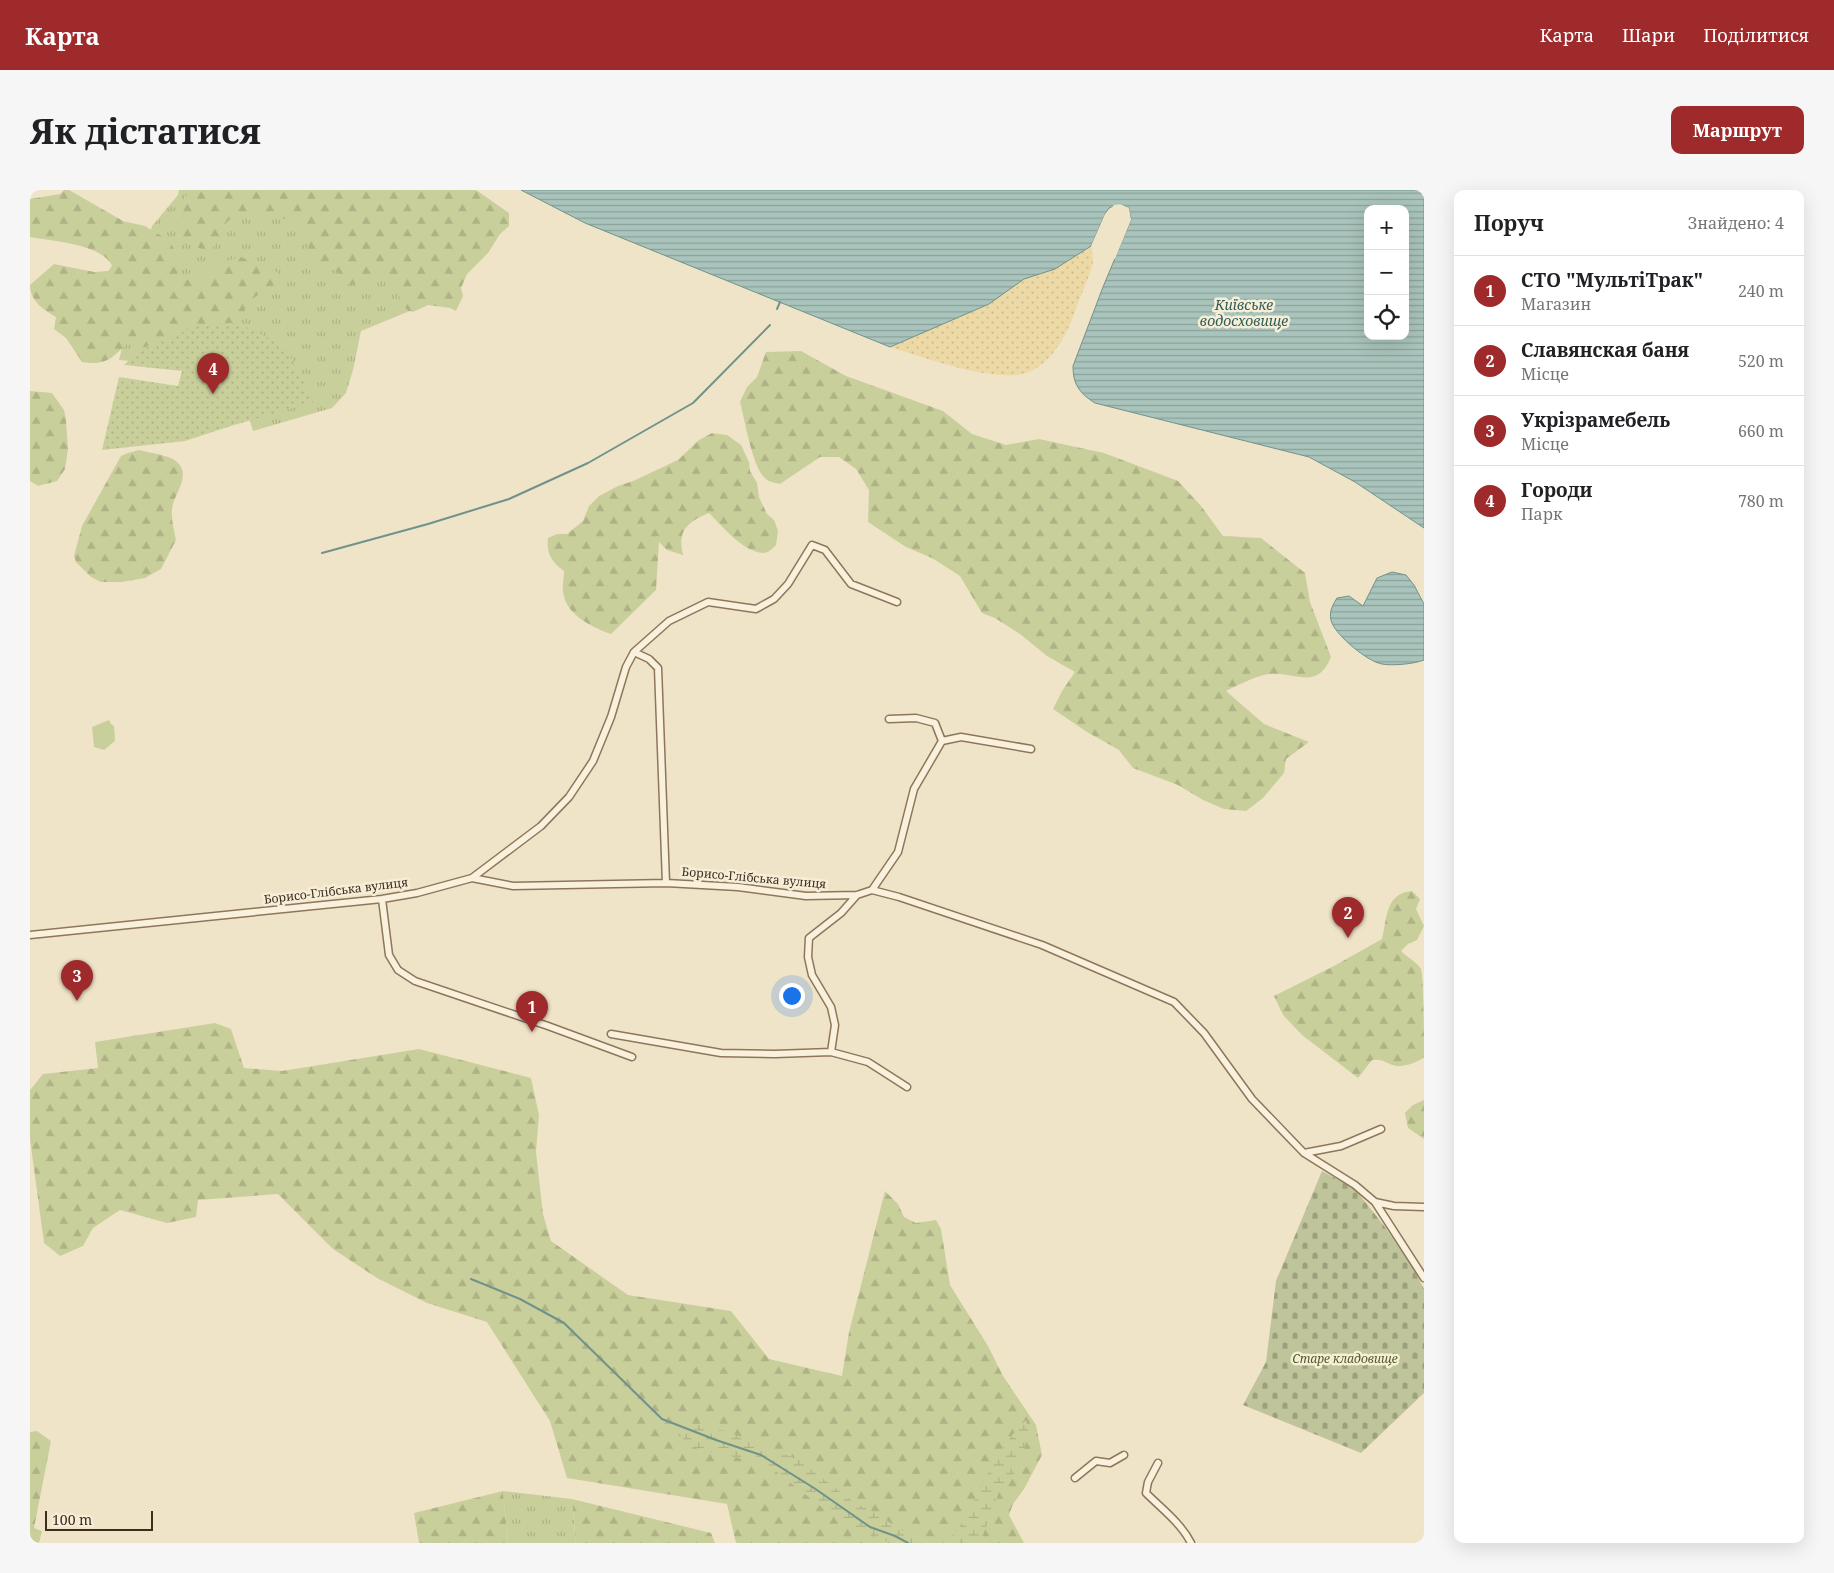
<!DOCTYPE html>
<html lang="uk">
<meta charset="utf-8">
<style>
body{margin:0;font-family:"Noto Serif",serif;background:#f6f6f6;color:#202124}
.controls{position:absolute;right:15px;top:15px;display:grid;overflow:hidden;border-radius:10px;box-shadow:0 5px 20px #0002}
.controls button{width:45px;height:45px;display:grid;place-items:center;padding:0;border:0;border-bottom:1px solid #e0e0e0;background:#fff;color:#202124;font:25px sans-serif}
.scale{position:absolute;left:15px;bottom:12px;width:108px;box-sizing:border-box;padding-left:5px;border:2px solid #3d2e20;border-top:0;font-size:14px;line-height:18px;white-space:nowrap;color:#3d2e20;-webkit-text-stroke:4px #f7eed8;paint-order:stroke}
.you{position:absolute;left:761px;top:805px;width:18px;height:18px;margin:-12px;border:4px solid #fff;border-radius:50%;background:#1a73e8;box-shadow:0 0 0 8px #1a73e833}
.badge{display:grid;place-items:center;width:32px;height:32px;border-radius:50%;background:#9e2a2b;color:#fff;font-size:16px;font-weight:700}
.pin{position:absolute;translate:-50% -41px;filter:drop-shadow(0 1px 2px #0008)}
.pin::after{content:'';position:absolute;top:26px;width:18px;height:15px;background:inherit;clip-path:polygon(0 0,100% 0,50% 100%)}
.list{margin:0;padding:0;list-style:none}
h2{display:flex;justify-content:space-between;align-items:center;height:65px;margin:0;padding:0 20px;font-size:21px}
h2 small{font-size:16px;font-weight:400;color:#757577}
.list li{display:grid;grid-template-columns:32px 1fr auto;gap:15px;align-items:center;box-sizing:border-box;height:70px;padding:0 20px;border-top:1px solid #e0e0e0}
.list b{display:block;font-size:19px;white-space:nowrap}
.list p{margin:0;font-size:16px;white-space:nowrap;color:#757577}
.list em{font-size:16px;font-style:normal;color:#757577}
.icon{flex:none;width:28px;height:28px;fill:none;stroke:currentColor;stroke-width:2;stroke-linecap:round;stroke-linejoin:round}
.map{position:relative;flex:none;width:1394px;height:1353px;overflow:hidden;border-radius:10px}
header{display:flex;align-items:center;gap:30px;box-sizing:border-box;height:70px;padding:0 25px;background:#9e2a2b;color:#fff}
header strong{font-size:24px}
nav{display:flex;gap:28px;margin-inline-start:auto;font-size:18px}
.intro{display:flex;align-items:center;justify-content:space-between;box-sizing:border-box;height:120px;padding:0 30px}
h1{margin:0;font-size:35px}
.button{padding:12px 22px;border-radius:10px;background:#9e2a2b;color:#fff;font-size:18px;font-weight:700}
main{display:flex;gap:30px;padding:0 30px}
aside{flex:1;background:#fff;border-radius:10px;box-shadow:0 5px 20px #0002}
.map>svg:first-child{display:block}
</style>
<header>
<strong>Карта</strong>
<nav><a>Карта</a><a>Шари</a><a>Поділитися</a></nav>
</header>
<div class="intro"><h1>Як дістатися</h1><a class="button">Маршрут</a></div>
<main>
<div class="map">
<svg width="1394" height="1353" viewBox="0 0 1394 1353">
<defs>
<pattern id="grass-tufts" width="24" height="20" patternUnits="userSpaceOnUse" patternTransform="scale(1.25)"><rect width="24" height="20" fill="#c9cf9b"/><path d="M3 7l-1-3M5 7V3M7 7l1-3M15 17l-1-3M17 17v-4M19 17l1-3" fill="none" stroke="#aeb285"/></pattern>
<pattern id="forest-firs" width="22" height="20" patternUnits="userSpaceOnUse" patternTransform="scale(1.25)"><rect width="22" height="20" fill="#c9cf9b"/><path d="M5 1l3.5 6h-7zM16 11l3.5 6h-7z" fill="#aeb285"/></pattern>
<pattern id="wetland-marsh" width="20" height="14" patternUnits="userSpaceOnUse" patternTransform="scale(1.25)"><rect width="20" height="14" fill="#c9cf9b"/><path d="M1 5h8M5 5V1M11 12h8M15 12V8" fill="none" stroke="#aeb285"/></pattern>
<pattern id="sand-dots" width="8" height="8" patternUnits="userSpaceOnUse" patternTransform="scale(1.25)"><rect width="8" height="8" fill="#ecd9a5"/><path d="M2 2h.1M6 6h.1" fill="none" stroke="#cbbb8e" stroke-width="1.8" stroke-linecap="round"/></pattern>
<pattern id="cemetery-stones" width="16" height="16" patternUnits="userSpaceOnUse" patternTransform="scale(1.25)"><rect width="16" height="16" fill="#bfc49a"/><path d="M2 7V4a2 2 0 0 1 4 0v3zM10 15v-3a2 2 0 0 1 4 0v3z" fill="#9ca07d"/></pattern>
<pattern id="garden-dots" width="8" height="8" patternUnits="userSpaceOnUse" patternTransform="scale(1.25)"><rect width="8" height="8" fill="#c9cf9b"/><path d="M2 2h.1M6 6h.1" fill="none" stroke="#aeb285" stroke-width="1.8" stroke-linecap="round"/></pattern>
<pattern id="water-rules" width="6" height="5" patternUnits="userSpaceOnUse" patternTransform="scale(1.25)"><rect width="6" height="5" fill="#a9c4bc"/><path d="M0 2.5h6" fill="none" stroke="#8ba098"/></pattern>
</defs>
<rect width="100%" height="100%" fill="#f0e4c8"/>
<path fill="url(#grass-tufts)" d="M 149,0 L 361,0 L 426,102 L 331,141 L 323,180 L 316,203 L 302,218 L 223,241 L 219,228 L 155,176 L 89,170 L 122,36 L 148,5 Z
M 473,1301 L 542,1309 L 546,1353 L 478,1353 Z"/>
<path fill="url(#forest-firs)" d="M 34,0 L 39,0 L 93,31 L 115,36 L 140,51 L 150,72 L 149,83 L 154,89 L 161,91 L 168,89 L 189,73 L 211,67 L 247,82 L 252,90 L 220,110 L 208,133 L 170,135 L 110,159 L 98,153 C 82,168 76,176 52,172 L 36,148 L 24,139 L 26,127 C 14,120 0,111 0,95 L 24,74 L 64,82 L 78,81 L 82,76 C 73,54 21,51 0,47 L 0,9 L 30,4 Z
M 160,0 L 446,0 L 479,23 L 479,36 L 470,44 L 458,63 L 437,84 L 431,98 L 433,106 L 426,121 L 420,118 L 398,115 L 383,122 C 367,118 370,101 366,88 L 359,84 L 346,85 L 337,93 L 320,95 L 311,92 L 307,81 L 284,71 C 281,62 274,43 267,37 C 252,23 232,23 213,26 C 207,27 204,26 199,30 C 191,37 191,54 181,58 C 176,61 171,59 167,57 C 163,55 157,53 154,49 C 141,36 150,12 160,0 Z
M 771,161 L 816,186 L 913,221 L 942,244 L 976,255 L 1009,249 L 1074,263 L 1148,291 L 1171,316 L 1193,346 L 1231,348 L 1275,383 L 1280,412 L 1301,467 C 1287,501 1266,482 1240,484 C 1230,484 1206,496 1196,501 L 1234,534 L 1279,552 L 1256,569 L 1254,583 L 1233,608 L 1216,621 L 1194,619 L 1173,610 L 1148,595 L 1103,578 L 1089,560 L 1057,542 L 1023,519 L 1032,501 L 1045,482 L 1017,466 L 990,444 L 965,428 L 952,423 L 930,386 L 902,368 L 876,357 L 838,332 L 839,300 L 826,279 L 809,267 L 790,267 L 750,294 C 746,293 739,292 736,289 C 722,278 715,230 710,212 L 717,197 L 727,187 L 736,162 Z
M 0,201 L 22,203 L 34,220 L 36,230 L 38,259 L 35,279 L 27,291 L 8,296 L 0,291 Z
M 682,243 L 697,245 L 711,255 L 719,272 L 720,281 L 727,293 L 729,307 L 737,324 L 744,330 L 748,341 L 746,355 C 743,358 739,363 733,363 C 713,362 692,336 679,323 C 657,332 647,341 653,365 L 637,360 L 629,352 L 626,400 L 581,444 C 562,437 535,425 533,401 C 532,395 534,388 534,381 C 522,372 516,364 518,348 L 527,344 L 537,344 L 553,331 L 559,316 L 569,306 L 588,296 L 603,291 L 648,270 L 669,250 Z
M 109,260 C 119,263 140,265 147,272 C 162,286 144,303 142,319 C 141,329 144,340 146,350 L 131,379 L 115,388 L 92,392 L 71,392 L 61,387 L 46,372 L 44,366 L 52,336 L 91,266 L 98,263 Z
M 1382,701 L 1390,709 L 1386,719 L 1394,736 L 1387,750 L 1378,754 L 1371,761 C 1378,768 1386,771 1391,779 C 1394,789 1394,851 1394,867 C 1389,872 1374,877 1366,876 C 1356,874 1356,869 1342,870 L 1328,888 L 1272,845 L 1253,825 L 1244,806 L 1304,776 L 1352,749 C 1357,729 1355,703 1382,701 Z
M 185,833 L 201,839 L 214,878 L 252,881 L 389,859 L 501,888 L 509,925 L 506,962 L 513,1024 L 521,1051 L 598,1105 L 701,1121 L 739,1169 L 812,1186 L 819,1142 L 855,1001 L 868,1014 L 874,1027 L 886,1033 L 906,1030 L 911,1039 L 920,1095 L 958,1156 L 973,1186 L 1006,1235 L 1012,1265 L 994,1299 L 983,1314 L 979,1325 L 994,1353 L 706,1353 L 697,1314 L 537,1288 L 520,1231 L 457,1132 L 397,1113 L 347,1088 L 303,1059 L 248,1004 L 168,1010 L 166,1027 L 137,1033 L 90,1020 L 63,1038 L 53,1056 L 30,1066 L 14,1053 L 0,949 L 0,900 L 13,884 L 68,878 L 65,852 Z
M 1394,910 L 1394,949 L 1378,938 L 1375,923 L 1383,915 Z
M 7,1241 L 21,1251 L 4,1338 L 12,1341 L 9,1353 L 0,1352 L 0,1242 Z
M 473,1301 L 478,1353 L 389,1353 L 384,1323 Z
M 542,1309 L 681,1343 L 685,1353 L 546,1353 Z"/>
<path fill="url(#wetland-marsh)" d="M 996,1230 L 999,1245 L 989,1273 L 985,1283 L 969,1302 L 950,1353 L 914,1353 C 933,1338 939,1319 950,1298 C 962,1274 976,1249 996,1230 Z
M 658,1233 L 696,1241 L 769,1270 L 822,1311 L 847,1324 L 866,1337 L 901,1353 L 861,1353 L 807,1329 L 736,1274 L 668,1259 L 657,1254 L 649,1243 Z"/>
<path fill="url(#sand-dots)" d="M 1061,56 C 1062,61 1063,67 1063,72 C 1061,84 1049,109 1045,122 C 1037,144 1023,171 1001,181 C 971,196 892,167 860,157 L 959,114 L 994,89 L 1025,79 Z"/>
<path fill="url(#cemetery-stones)" d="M 1292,981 L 1325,999 L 1355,1037 L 1383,1078 L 1394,1099 L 1394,1203 L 1331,1263 L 1213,1215 L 1236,1172 L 1246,1091 Z"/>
<path fill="#c9cf9b" d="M 79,530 L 81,534 L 84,536 L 85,551 L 74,560 L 64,557 L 62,537 Z"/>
<path fill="url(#garden-dots)" d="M 208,133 L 255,156 L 284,212 L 204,235 L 155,251 L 72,260 L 89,187 L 148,196 L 152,181 L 94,175 L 110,160 L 170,135 Z"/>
<path fill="url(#water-rules)" stroke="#6f938a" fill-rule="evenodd" d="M 491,0 L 1394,0 L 1394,338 L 1325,292 L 1279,267 L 1065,213 C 1049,203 1043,194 1043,176 L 1073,97 L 1101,30 L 1099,18 L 1090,14 L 1079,18 L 1075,24 L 1061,56 L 1025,79 L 994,89 L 959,114 L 860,157 L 555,33 ZM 1338,19 L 1375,19 L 1375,146 L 1338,146 Z
M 1362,382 L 1376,385 L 1384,395 L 1394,414 L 1394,470 C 1384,474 1362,476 1352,474 C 1338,472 1307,446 1302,433 C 1298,424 1302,416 1307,408 L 1319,406 L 1333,416 L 1347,388 Z"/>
<path fill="#f0e4c8" d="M 1090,14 L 1099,18 L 1101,30 L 1085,69 L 1083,68 L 1099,30 L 1098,24 L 1095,18 L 1085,17 L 1081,20 L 1077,25 L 1063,58 L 1061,56 L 1075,24 L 1084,15 Z"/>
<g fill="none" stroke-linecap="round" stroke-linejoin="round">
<path stroke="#6f938a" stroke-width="2" d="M 747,119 L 750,112
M 292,363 L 398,334 L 479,309 L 558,273 L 663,213 L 740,135
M 441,1089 L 490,1109 L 534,1133 L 632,1229 L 686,1250 L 731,1265 L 784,1298 L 840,1337 L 865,1346 L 878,1353"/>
<g stroke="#8d765c" stroke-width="9">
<path id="minor" d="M 604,462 L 619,469 L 628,478 L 636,693
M 859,529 L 886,528 L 905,533 L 912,551
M 442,688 L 511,636 L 539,607 L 563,571 L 581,527 L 596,477 L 604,462 L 639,431 L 678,412 L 726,419 L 744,409 L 758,394 L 782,355 L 795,360 L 821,394 L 867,412
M 842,700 L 868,662 L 884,599 L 912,551 L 931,547 L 1001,559
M 352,709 L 359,765 L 368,780 L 385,791 L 518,836 L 602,867
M 0,745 L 352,709 L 387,703 L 442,688 L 483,696 L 636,693 L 708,697 L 776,706 L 827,705 L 842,700 L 869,707 L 1012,755 L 1144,812 L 1174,843 L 1222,909 L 1274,963 L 1325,995 L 1345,1012 L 1394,1088
M 581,844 L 691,863 L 745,864 L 801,862 L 805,835 L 801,817 L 782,785 L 778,767 L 779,748 L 811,723 L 827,705
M 801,862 L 838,872 L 877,897
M 1274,963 L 1311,956 L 1351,939
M 1345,1012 L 1364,1016 L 1394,1017
M 1128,1273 L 1118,1292 L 1116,1303 C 1131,1318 1151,1333 1161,1353
M 1045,1288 L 1066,1271 L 1080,1273 L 1094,1265"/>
</g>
<use href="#minor" stroke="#faf1dc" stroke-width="6"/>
</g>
<g text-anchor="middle" stroke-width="5" stroke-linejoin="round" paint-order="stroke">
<g font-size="12" fill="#3d2e20" stroke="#f7eed8">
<text transform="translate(724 688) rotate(5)" y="4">Борисо-Глібська вулиця</text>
<text transform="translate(306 701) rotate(-7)" y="4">Борисо-Глібська вулиця</text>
</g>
<g font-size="12" font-style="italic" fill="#4d5a26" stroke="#f7eed8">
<text x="1315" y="1173">Старе кладовище</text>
</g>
<g font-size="14" font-style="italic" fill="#2f5d5a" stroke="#f7eed8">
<text x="1214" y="120">Київське<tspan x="1214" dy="16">водосховище</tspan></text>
</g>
</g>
</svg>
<div class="controls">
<button>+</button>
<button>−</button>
<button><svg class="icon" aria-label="locate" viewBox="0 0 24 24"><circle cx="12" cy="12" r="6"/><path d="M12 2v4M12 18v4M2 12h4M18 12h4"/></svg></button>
</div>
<div class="scale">100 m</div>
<div class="you"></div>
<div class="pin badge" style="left:502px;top:842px">1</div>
<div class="pin badge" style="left:1318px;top:748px">2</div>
<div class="pin badge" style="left:47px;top:811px">3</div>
<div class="pin badge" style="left:183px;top:204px">4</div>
</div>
<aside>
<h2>Поруч<small>Знайдено: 4</small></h2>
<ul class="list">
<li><span class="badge">1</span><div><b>СТО &quot;МультіТрак&quot;</b><p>Магазин</p></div><em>240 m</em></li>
<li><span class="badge">2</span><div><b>Славянская баня</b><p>Місце</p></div><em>520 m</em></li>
<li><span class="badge">3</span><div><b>Укрізрамебель</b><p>Місце</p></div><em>660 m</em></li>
<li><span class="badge">4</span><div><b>Городи</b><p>Парк</p></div><em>780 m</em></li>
</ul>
</aside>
</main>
